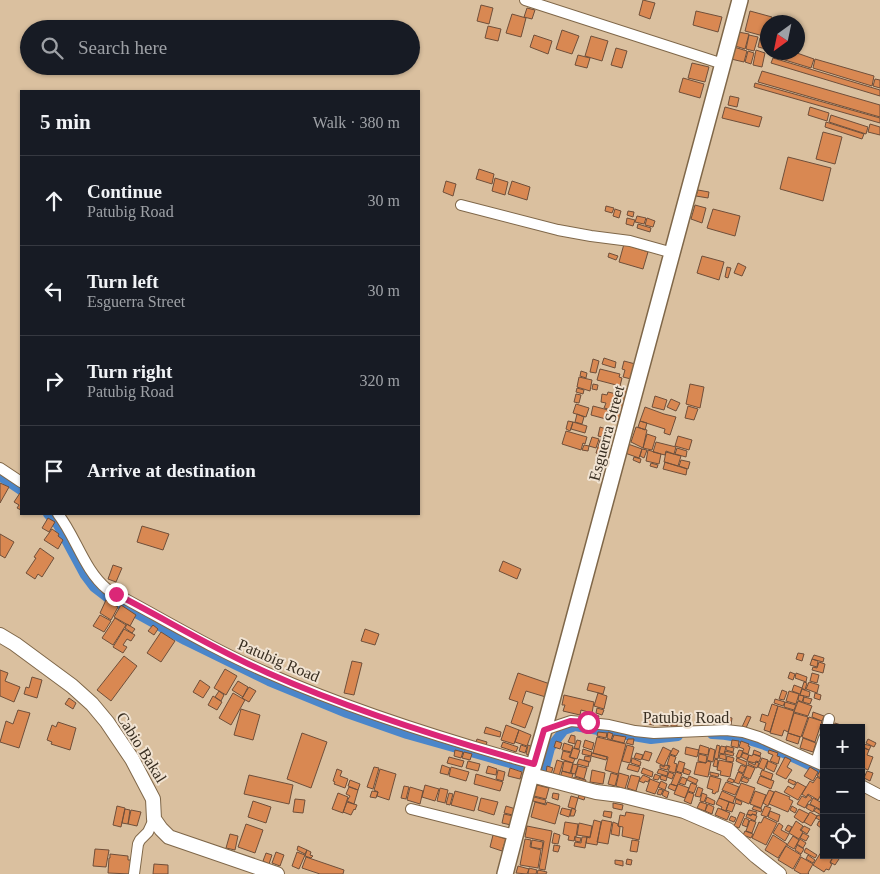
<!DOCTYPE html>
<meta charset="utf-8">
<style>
body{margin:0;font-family:Georgia,serif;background:#20242c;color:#f1f3f6}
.controls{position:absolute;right:15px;bottom:15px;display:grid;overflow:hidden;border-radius:0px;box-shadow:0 1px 4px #0004}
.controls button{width:45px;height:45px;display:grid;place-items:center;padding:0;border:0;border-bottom:1px solid #363941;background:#171b24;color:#f1f3f6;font:25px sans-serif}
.compass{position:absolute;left:760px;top:15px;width:45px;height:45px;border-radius:50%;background:#171b24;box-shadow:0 1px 4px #0004;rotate:213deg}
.stop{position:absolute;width:15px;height:15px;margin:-11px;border:4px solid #db2777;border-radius:50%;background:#fff}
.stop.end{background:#db2777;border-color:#fff;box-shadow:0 1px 5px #0008}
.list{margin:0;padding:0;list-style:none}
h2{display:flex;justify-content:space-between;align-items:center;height:65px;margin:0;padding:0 20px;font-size:21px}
h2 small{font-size:16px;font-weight:400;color:#9ea1a6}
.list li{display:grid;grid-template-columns:32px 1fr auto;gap:15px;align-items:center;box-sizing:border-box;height:90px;padding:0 20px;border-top:1px solid #363941}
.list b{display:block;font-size:19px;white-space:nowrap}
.list p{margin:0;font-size:16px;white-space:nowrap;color:#9ea1a6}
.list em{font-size:16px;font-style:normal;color:#9ea1a6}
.icon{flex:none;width:28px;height:28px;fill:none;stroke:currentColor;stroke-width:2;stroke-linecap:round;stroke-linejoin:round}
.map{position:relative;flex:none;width:880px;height:874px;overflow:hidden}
.search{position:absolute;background:#171b24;box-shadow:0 1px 4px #0004;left:20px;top:20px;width:400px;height:55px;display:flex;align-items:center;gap:12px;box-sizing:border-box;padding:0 18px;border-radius:28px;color:#9ea1a6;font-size:19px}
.panel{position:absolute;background:#171b24;box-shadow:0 1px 4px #0004;left:20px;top:90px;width:400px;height:425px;border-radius:0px}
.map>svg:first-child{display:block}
</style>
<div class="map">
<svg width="880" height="874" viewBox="0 0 880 874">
<rect width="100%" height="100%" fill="#dac09f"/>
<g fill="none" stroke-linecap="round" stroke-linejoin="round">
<path stroke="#4b86ca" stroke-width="10" d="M 0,476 L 21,490
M 48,514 L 58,525 L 85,575 L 94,587 L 107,597 L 185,640 L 269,681 L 347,713 L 407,734 L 528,768
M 712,734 C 752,735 788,755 824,772
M 540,770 L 545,767 L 550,748 L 564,730 L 575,726 L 651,739 L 678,736"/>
</g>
<path fill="#d98852" stroke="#6f4f3a" d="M 643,0 L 655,3 L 650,19 L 639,15 Z
M 481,5 L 493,8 L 489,24 L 477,21 Z
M 527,8 L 535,10 L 532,19 L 524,17 Z
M 696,11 L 722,17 L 718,32 L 693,25 Z
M 750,11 L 772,17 L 771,22 L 768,22 L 767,37 L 745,31 Z
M 512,14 L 526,18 L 521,37 L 506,33 Z
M 488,26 L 501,29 L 498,41 L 485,38 Z
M 562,30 L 579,36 L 572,54 L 556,49 Z
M 738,32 L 749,34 L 745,49 L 735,46 Z
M 534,35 L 552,41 L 548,54 L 530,47 Z
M 749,35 L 758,37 L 754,51 L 746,49 Z
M 591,36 L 608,41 L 602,61 L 585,56 Z
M 760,38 L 768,40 L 766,49 L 758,47 Z
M 734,47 L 747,51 L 744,62 L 731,59 Z
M 616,48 L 627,51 L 622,68 L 611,65 Z
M 756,50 L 765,53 L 762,67 L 753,65 Z
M 748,51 L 754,53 L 751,64 L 745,62 Z
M 776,52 L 794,52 L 814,59 L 811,68 L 775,57 Z
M 578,55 L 590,58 L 587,68 L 575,65 Z
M 773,58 L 880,90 L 880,96 L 771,63 Z
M 815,59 L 874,76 L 872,86 L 813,68 Z
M 692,63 L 709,67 L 705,82 L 688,78 Z
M 762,71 L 880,105 L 880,117 L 758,82 Z
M 683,78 L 704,84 L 700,98 L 679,92 Z
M 875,79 L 880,80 L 880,88 L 873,86 Z
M 755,83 L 880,118 L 880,123 L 754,87 Z
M 730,96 L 739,98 L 737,107 L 728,105 Z
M 725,107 L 762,117 L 759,127 L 722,118 Z
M 810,107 L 829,113 L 827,121 L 808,115 Z
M 831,115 L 868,127 L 866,134 L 829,122 Z
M 826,122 L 864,134 L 862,139 L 825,127 Z
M 870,124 L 880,127 L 880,135 L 868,132 Z
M 823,132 L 842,137 L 835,164 L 816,159 Z
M 788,157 L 831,168 L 823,201 L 780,189 Z
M 479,169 L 494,174 L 492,184 L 476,179 Z
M 495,178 L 508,182 L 505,195 L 492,191 Z
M 446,181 L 456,184 L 453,196 L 443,192 Z
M 512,181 L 530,187 L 527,200 L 508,194 Z
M 698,190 L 709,192 L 708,198 L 696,196 Z
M 695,205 L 706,208 L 702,223 L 691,219 Z
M 606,206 L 614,208 L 612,213 L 605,211 Z
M 615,209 L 621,211 L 619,218 L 613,216 Z
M 713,209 L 740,216 L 735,236 L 707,228 Z
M 628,211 L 634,212 L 633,217 L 627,215 Z
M 637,216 L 646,218 L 644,224 L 635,222 Z
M 627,218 L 635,220 L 633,226 L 626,224 Z
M 647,218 L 655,221 L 653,227 L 645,225 Z
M 638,224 L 651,228 L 650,232 L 637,228 Z
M 624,244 L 648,252 L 643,269 L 619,262 Z
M 609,253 L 618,256 L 616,260 L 608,257 Z
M 702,256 L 724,262 L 719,280 L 697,273 Z
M 738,263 L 746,267 L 742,276 L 734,273 Z
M 727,267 L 731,268 L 728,278 L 725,277 Z
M 604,358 L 616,362 L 615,368 L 602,364 Z
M 593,359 L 599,361 L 596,373 L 590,372 Z
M 624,361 L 639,365 L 635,380 L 623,377 L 625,370 L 622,369 Z
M 600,369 L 620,374 L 619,377 L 622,378 L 620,386 L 597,380 Z
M 581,371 L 587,373 L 586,378 L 580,376 Z
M 579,377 L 592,380 L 590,391 L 577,387 Z
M 593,384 L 598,385 L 597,390 L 592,389 Z
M 690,384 L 704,387 L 700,408 L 686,404 Z
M 621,387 L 630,390 L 629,396 L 620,394 Z
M 577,388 L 584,390 L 583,394 L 576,392 Z
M 608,392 L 630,397 L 626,413 L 604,408 L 606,403 L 601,402 L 602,394 L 607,395 Z
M 576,394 L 581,395 L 579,403 L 574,402 Z
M 655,396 L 667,400 L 664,410 L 652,407 Z
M 671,399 L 680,403 L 676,411 L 667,407 Z
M 576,404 L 589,408 L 586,417 L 573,413 Z
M 593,406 L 608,410 L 606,419 L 591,415 Z
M 688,406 L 698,409 L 694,420 L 685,418 Z
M 645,407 L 664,414 L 676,417 L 670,435 L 664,433 L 665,429 L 640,421 Z
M 609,411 L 621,414 L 619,422 L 607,419 Z
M 577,414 L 584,417 L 582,424 L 575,422 Z
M 568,421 L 573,422 L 570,431 L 566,429 Z
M 640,421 L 647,423 L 645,430 L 638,427 Z
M 573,422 L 587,426 L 585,433 L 571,429 Z
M 600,427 L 609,430 L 606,438 L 598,436 Z
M 636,427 L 647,430 L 643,448 L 631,442 Z
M 566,431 L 587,437 L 585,444 L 583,443 L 581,450 L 562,444 Z
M 647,434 L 656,437 L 652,450 L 643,448 Z
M 678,436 L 692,440 L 689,450 L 675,446 Z
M 592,437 L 599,439 L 596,448 L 589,446 Z
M 600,440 L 610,443 L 606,456 L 596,453 Z
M 656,442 L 676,447 L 674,454 L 666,451 L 665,455 L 653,452 Z
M 628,444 L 642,449 L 639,458 L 625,453 Z
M 584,445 L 589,446 L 588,451 L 582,450 Z
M 677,448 L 687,451 L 686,457 L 675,454 Z
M 642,449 L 647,450 L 644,458 L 640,456 Z
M 648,450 L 661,454 L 659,464 L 646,461 Z
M 666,452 L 681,456 L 678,466 L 664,462 Z
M 634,457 L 641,459 L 640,463 L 633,460 Z
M 681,460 L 690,462 L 688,469 L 679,466 Z
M 665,462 L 687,469 L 686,475 L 663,469 Z
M 651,463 L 658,465 L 657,468 L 650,466 Z
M 0,483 L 9,487 L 0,503 Z
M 20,493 L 21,494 L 21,510 L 17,508 L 19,505 L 14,502 Z
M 48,518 L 55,522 L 49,532 L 42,528 Z
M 142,526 L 169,534 L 163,550 L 137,542 Z
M 52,529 L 59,534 L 58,536 L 63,540 L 58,549 L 44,540 Z
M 0,534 L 14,542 L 5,558 L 0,555 Z
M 40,548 L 54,558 L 42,577 L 38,574 L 35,579 L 26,573 L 36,558 L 34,557 Z
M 503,561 L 521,569 L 517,579 L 499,571 Z
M 113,565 L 122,568 L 116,582 L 108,579 Z
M 106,600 L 118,607 L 111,620 L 100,613 Z
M 121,605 L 136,615 L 130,626 L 114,617 Z
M 100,615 L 111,621 L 104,632 L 93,626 Z
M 115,618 L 126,625 L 113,645 L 102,638 Z
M 127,624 L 135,629 L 132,633 L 125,628 Z
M 153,625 L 158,629 L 154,635 L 148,631 Z
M 124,629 L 135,635 L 131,641 L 127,639 L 123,645 L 127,647 L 123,653 L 113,647 Z
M 365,629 L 379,634 L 375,645 L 361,641 Z
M 161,632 L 175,641 L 161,662 L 147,653 Z
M 798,653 L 804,654 L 802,661 L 796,659 Z
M 814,655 L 824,658 L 823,662 L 812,659 Z
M 124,656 L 137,666 L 111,701 L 97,690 Z
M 812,659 L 818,661 L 817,667 L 810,665 Z
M 352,661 L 362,663 L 354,695 L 344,693 Z
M 819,662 L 825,664 L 823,673 L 812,670 L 813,667 L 817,668 Z
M 225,669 L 237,676 L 226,695 L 214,688 Z
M 0,670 L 8,673 L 5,681 L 20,687 L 14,702 L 0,696 Z
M 790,672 L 795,674 L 793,680 L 788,678 Z
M 518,673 L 553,685 L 549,698 L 526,691 L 522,703 L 533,707 L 525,728 L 511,723 L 518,702 L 509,699 Z
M 796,673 L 807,677 L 806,682 L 795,678 Z
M 812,673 L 819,675 L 817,683 L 810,681 Z
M 32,677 L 42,680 L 37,698 L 24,694 L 26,687 L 29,688 Z
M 200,680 L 210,687 L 203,698 L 193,692 Z
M 238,681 L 248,687 L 243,697 L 232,690 Z
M 804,682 L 807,683 L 805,690 L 802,688 Z
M 809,682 L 819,685 L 817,693 L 806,689 Z
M 589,683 L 605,687 L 603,694 L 587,690 Z
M 794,685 L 802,688 L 800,694 L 792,691 Z
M 249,687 L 256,691 L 249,702 L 242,698 Z
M 802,689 L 810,692 L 809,697 L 800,695 Z
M 782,690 L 787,692 L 784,700 L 779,699 Z
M 219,691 L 224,695 L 221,701 L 215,697 Z
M 789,691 L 799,694 L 796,704 L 786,701 Z
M 233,693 L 245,700 L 231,725 L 219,718 Z
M 598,693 L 607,696 L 604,709 L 594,706 Z
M 815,693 L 821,695 L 820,700 L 814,698 Z
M 564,695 L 594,702 L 592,713 L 581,710 L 580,715 L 563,711 L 565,705 L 562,705 Z
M 799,695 L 804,696 L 802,702 L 798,700 Z
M 213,696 L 222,702 L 217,710 L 208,705 Z
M 804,697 L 812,699 L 810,704 L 803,702 Z
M 69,698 L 76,703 L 73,709 L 65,704 Z
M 775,699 L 785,702 L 783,706 L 774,703 Z
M 798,701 L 812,706 L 808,716 L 794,712 Z
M 785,702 L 796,705 L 794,710 L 784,707 Z
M 772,704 L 778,706 L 770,732 L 764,730 L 766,723 L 760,721 L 762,714 L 768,716 Z
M 778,706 L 794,711 L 788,732 L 784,730 L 782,736 L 770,733 Z
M 597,708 L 604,710 L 602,715 L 596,713 Z
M 241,709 L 260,715 L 253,740 L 234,735 Z
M 18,710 L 30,713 L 19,748 L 0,742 L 6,721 L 13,724 Z
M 813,712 L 824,716 L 822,721 L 812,717 Z
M 587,713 L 599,716 L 598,718 L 586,715 Z
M 794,713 L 808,717 L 801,737 L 788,733 Z
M 656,716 L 669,718 L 668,726 L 655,724 Z
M 677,716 L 687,716 L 687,721 L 678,722 Z
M 724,716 L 732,718 L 731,725 L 722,723 Z
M 747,716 L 751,717 L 746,728 L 742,727 Z
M 647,717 L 655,718 L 654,725 L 646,724 Z
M 809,717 L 822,721 L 815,742 L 802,737 Z
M 670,718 L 677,718 L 677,726 L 671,726 Z
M 58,722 L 76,728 L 70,750 L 51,744 L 52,742 L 47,740 L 52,725 L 56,727 Z
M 835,723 L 841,725 L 840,728 L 831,728 L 832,726 L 834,727 Z
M 506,725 L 519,730 L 514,744 L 501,740 Z
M 486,727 L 501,732 L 500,737 L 484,733 Z
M 519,730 L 531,735 L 527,746 L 515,742 Z
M 598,732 L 607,733 L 606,738 L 597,736 Z
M 608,732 L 613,734 L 611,740 L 607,738 Z
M 302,733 L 327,742 L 311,788 L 287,779 Z
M 788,733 L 800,737 L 798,744 L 786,740 Z
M 571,735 L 575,736 L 575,744 L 568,742 Z
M 614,735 L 626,737 L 624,743 L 612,740 Z
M 597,737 L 626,744 L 618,774 L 605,770 L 608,757 L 593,753 Z
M 803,738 L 816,743 L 813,752 L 800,748 Z
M 477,739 L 487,742 L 485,749 L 475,746 Z
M 628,739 L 634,739 L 633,745 L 626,743 Z
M 868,739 L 876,743 L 874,747 L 866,743 Z
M 577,740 L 581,741 L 579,749 L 574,748 Z
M 585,740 L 594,743 L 592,750 L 583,747 Z
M 732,740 L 739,741 L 738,748 L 731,746 Z
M 556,741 L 562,743 L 560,749 L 554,747 Z
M 741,741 L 749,744 L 748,746 L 750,747 L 748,754 L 742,752 L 744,749 L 739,747 Z
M 503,742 L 518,747 L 516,752 L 501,747 Z
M 564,743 L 573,746 L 571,752 L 562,750 Z
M 864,744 L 871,746 L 869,750 L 863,747 Z
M 521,745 L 527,747 L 525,753 L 519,751 Z
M 528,745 L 535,748 L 532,756 L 526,754 Z
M 627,745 L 634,747 L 630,763 L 622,761 Z
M 700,745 L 709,748 L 708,755 L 698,753 Z
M 717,745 L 720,746 L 718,759 L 714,758 Z
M 721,746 L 726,747 L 724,754 L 719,753 Z
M 726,746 L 734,748 L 733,752 L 726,750 Z
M 663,747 L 671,751 L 664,766 L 656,762 Z
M 686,747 L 699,750 L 697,757 L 685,754 Z
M 861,747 L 869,750 L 867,755 L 873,757 L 868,770 L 861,767 Z
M 573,748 L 580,750 L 577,759 L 570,757 Z
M 673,748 L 679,751 L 676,756 L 670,754 Z
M 710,748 L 715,750 L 713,762 L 707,760 Z
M 583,749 L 592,752 L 591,756 L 582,754 Z
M 455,750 L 463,752 L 461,758 L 454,756 Z
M 739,750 L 743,751 L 740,758 L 736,757 Z
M 754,750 L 761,753 L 760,756 L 753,754 Z
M 769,750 L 778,753 L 777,756 L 780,757 L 778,764 L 770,761 L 773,755 L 768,753 Z
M 563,751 L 571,753 L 569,757 L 575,759 L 573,763 L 561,759 Z
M 645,751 L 652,753 L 649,761 L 642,759 Z
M 725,751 L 734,753 L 733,756 L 725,754 Z
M 464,752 L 472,754 L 470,760 L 462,758 Z
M 592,753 L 607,757 L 606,760 L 591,756 Z
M 636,753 L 643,755 L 641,760 L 634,758 Z
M 743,753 L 749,755 L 747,760 L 741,757 Z
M 699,754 L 707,756 L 706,763 L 698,761 Z
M 720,754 L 726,755 L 726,760 L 719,758 Z
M 753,754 L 761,757 L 759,762 L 756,761 L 755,763 L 747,761 L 749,755 L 752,756 Z
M 670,755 L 676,757 L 674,763 L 677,764 L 675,773 L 668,771 L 670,766 L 667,765 Z
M 585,756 L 591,757 L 590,762 L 584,760 Z
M 727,756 L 734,758 L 733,762 L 726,761 Z
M 449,757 L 464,761 L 462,767 L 447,763 Z
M 785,757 L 791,760 L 787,767 L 792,770 L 786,779 L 776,774 Z
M 632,758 L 641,762 L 640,766 L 631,763 Z
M 737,758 L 747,762 L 746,766 L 736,761 Z
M 762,758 L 768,760 L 764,770 L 758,767 Z
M 579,759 L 589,762 L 588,767 L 577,764 Z
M 715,759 L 718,760 L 717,767 L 713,766 Z
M 557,760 L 563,762 L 559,776 L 553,774 Z
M 719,760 L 733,763 L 730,777 L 720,775 L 721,771 L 717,770 Z
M 468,761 L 480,764 L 478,771 L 466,768 Z
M 564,761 L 573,763 L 570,773 L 562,771 Z
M 679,761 L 685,763 L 682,773 L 676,771 Z
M 707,761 L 711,762 L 708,777 L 694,774 L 697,762 L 706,763 Z
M 768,761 L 777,765 L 774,772 L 766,768 Z
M 749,762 L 755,765 L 756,762 L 759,763 L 757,768 L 748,764 Z
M 573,764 L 578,765 L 575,774 L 571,773 Z
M 629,764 L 640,767 L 638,772 L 627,769 Z
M 442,765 L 450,768 L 448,775 L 440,773 Z
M 660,765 L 664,767 L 665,765 L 669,766 L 667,770 L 660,768 Z
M 741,765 L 746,767 L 743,773 L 738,771 Z
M 747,765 L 755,768 L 750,779 L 743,776 Z
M 488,766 L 497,769 L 496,775 L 486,773 Z
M 547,766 L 553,768 L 551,774 L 546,773 Z
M 578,766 L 587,768 L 584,779 L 575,776 Z
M 374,767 L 379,768 L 373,789 L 367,787 Z
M 451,767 L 469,772 L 466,781 L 449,776 Z
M 810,767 L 818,772 L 813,781 L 804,776 Z
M 510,768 L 522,772 L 520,779 L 508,776 Z
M 643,768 L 653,772 L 652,777 L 641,773 Z
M 684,768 L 691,771 L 689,775 L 683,773 Z
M 337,769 L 342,771 L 340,776 L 348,779 L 345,788 L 334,784 L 335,782 L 333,781 Z
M 380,769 L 396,774 L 389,800 L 377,796 L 378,792 L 374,790 Z
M 659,769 L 668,772 L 667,776 L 657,773 Z
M 498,770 L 505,772 L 503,781 L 496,779 Z
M 592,770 L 605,773 L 603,784 L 590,782 Z
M 762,770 L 773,774 L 771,780 L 760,775 Z
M 562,771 L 573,774 L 571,781 L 560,778 Z
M 820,771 L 824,774 L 823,779 L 817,776 Z
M 867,771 L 873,773 L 870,781 L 864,778 Z
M 669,772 L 674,774 L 672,779 L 667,777 Z
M 676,772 L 682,774 L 677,786 L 671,784 Z
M 710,772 L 719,774 L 718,777 L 710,775 Z
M 738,772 L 743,774 L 739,784 L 734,782 Z
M 611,773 L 618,775 L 615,786 L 608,784 Z
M 619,773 L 629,776 L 625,789 L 616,786 Z
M 476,774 L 503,782 L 500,791 L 474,784 Z
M 655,774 L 660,776 L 658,780 L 653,779 Z
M 249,775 L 293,785 L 289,804 L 244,794 Z
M 631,775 L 640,777 L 636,791 L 627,788 Z
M 643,775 L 650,778 L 648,782 L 645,781 L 644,783 L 639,781 Z
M 661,775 L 667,777 L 666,781 L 660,779 Z
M 689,776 L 698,780 L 696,784 L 687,780 Z
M 710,776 L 721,779 L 718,792 L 716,792 L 715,794 L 712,793 L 713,790 L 707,788 Z
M 760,776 L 774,781 L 771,789 L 757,783 Z
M 574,777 L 586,780 L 585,783 L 573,780 Z
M 682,777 L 687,779 L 685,785 L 679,783 Z
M 743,777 L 749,780 L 747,783 L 741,781 Z
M 817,777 L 824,781 L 824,789 L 818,800 L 808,794 L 806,797 L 802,794 L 810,781 L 813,783 Z
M 729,778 L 734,780 L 733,783 L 727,781 Z
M 650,779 L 660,783 L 655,794 L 646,791 Z
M 789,779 L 796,782 L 794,785 L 788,782 Z
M 350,780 L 360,784 L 358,790 L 348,786 Z
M 661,781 L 667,784 L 665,790 L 658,787 Z
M 726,782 L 739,787 L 735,795 L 722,790 Z
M 797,782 L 806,787 L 798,800 L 784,792 L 788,786 L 793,789 Z
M 691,783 L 697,785 L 694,793 L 688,791 Z
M 741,783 L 755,788 L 749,804 L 735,798 Z
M 670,784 L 677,786 L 675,791 L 668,788 Z
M 678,784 L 689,788 L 685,798 L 674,794 Z
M 425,785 L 439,789 L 435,801 L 422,797 Z
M 537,785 L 549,788 L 546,799 L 534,796 Z
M 404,786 L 409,787 L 406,799 L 401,798 Z
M 349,787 L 358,790 L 354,804 L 347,801 L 350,796 L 346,794 Z
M 410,787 L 423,791 L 420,804 L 407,800 Z
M 698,787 L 703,789 L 700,797 L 695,796 Z
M 440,788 L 448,790 L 445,803 L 437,801 Z
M 659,789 L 663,790 L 661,795 L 657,794 Z
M 664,790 L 669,792 L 667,798 L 662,795 Z
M 769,790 L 774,792 L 768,806 L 763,803 Z
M 372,791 L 378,792 L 376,798 L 370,797 Z
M 455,791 L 478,797 L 474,811 L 451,805 Z
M 722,791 L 735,797 L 733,803 L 719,798 Z
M 755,791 L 766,795 L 761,808 L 750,804 Z
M 775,791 L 790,797 L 789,799 L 793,801 L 788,812 L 769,804 Z
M 580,792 L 586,794 L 584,800 L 578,798 Z
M 688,792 L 694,794 L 691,804 L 684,801 Z
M 338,793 L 348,797 L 343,813 L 332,809 Z
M 449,793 L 453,794 L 450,805 L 446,804 Z
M 553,793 L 559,794 L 558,800 L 552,798 Z
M 702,793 L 707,795 L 704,802 L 700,801 Z
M 808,795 L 812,798 L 810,801 L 809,801 L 805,808 L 797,804 L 802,796 L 806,798 Z
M 571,796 L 578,798 L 575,809 L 568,807 Z
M 534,797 L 546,800 L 545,804 L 533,801 Z
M 707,797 L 715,801 L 714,805 L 705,802 Z
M 481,798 L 498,802 L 494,815 L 478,810 Z
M 719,798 L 729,802 L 726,811 L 721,809 L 722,807 L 716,804 Z
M 813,798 L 824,804 L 823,811 L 810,804 Z
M 295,799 L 305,800 L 303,813 L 293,812 Z
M 736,799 L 742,802 L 741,805 L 735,803 Z
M 253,801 L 271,807 L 266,823 L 248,817 Z
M 347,802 L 357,805 L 355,810 L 354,809 L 351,815 L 343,812 Z
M 535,802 L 546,805 L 547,802 L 560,806 L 555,824 L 531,817 Z
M 700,802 L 707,804 L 705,811 L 697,808 Z
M 729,802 L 735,804 L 732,812 L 726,810 Z
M 613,803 L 623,805 L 622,810 L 613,808 Z
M 708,804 L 714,807 L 712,814 L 705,811 Z
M 808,804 L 815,807 L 813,812 L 806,808 Z
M 117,806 L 125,808 L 121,827 L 113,825 Z
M 506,806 L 519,810 L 517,816 L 504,813 Z
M 754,806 L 762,809 L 761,812 L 752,809 Z
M 765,806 L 771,808 L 767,817 L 761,815 Z
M 792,806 L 797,809 L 795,813 L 790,810 Z
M 562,808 L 571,810 L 569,817 L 560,814 Z
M 572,808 L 576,810 L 574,816 L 570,816 Z
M 718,808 L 730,813 L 727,820 L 715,815 Z
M 816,808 L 823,812 L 821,815 L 814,811 Z
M 125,809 L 130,810 L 128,824 L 122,823 Z
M 799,809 L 809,814 L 803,823 L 794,817 Z
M 131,810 L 141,812 L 137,826 L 128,824 Z
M 749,810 L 757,812 L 756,815 L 752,814 L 751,815 L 747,814 Z
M 604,811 L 612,812 L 611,818 L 603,816 Z
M 770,811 L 780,815 L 778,822 L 768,817 Z
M 626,812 L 644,815 L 639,840 L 622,836 L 623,827 L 618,826 L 620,815 L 625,816 Z
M 740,812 L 745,814 L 739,828 L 734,826 Z
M 810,812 L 817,816 L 811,826 L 804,822 Z
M 504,814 L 513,816 L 511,825 L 502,823 Z
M 747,814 L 751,816 L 752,814 L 757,816 L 755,821 L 746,817 Z
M 818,815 L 824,818 L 823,822 L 816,818 Z
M 731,816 L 736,818 L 734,822 L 729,820 Z
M 764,817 L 777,823 L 766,845 L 752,838 L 759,822 L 761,823 Z
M 745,818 L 749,820 L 747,827 L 742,825 Z
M 594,820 L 601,822 L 597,845 L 586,843 L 587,837 L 590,838 Z
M 602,820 L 612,822 L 608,844 L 597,842 Z
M 750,820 L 756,822 L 752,833 L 746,831 Z
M 796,821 L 803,826 L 800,830 L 803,832 L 799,839 L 789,833 Z
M 819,821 L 824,824 L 821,828 L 817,825 Z
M 565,822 L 578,824 L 576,837 L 575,836 L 574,841 L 568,840 L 569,836 L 563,834 Z
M 613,822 L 618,824 L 618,826 L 620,827 L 619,836 L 611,834 Z
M 579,823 L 592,826 L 590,837 L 577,835 Z
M 779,823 L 783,826 L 781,830 L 789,834 L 785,841 L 773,833 Z
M 246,824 L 263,830 L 255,853 L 238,847 Z
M 788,825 L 792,827 L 789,832 L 785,830 Z
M 527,826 L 552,831 L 545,870 L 539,869 L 544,841 L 525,837 Z
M 804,826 L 810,829 L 807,834 L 801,830 Z
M 745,831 L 753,834 L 751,838 L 743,835 Z
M 554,833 L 560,835 L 558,844 L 552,843 Z
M 803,833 L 809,836 L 806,841 L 800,838 Z
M 230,834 L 238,836 L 235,850 L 226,848 Z
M 493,835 L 506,839 L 502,851 L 490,847 Z
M 773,835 L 787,844 L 778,858 L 765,850 Z
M 793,836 L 799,840 L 794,849 L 787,845 Z
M 575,837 L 581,838 L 580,842 L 575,841 Z
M 582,837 L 587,837 L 585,848 L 574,846 L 575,842 L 581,843 Z
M 525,839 L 531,840 L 530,847 L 541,850 L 538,868 L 520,865 Z
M 800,839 L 806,843 L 803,848 L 797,844 Z
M 532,840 L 543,842 L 542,849 L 531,847 Z
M 632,840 L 639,841 L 637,852 L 630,851 Z
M 554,845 L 560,846 L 558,852 L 553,851 Z
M 797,845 L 804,849 L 801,854 L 795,850 Z
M 298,846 L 307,850 L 305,854 L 297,850 Z
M 786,846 L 801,855 L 793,869 L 778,860 Z
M 806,848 L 817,855 L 815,858 L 804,852 Z
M 95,849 L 109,850 L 106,867 L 93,866 Z
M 823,849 L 824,855 L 834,855 L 830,863 L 832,864 L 829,870 L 826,869 L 824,872 L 813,865 Z
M 307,850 L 311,852 L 310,855 L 313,856 L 311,858 L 305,856 Z
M 276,852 L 284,855 L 280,866 L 272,863 Z
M 297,852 L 305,855 L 299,869 L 292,866 Z
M 266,853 L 272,855 L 269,864 L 263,861 Z
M 110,854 L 128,856 L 128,860 L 132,860 L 131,874 L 108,873 L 109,858 L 110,858 Z
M 808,855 L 815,860 L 813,863 L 806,859 Z
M 834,856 L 839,859 L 835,865 L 830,862 Z
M 306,857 L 344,870 L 343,874 L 320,874 L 302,868 Z
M 801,857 L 813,864 L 808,873 L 809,874 L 801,874 L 794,870 Z
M 627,859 L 632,860 L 631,865 L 626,864 Z
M 615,860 L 623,861 L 623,866 L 615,864 Z
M 154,864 L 168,865 L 168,874 L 153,874 Z
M 518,866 L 529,869 L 527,874 L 516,873 Z
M 529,868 L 537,870 L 536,874 L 528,874 Z
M 538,870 L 547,872 L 546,874 L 537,874 Z"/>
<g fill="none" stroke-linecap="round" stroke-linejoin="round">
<g stroke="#7f6749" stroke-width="12">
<path id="minor" d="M 525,0 L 723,64
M 461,205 L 558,230 L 591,236 L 630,241 L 673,253
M 0,468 L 21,482
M 58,514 C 76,537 84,570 107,589 C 160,617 212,649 268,673 C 354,711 444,739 534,764
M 827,728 L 829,719
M 544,730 L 571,721 L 609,725 L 635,731 L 654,733 L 726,730 L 743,732 L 759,737 L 824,766
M 816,762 L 824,738
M 861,785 L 880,795
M 411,809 L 515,835
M 134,874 L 138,844 L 140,840 L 148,832 L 154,819"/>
</g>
<g stroke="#7f6749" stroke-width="16">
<path id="tertiary" d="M 0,635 L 15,644 L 72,686 L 92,704 L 107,722 L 132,759 L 153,799 L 154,819 L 161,829 L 169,837 L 277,874
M 531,775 L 596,792 L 620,795 L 684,811 L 728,830 L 756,856 L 779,874"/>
</g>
<g stroke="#7f6749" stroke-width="18">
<path id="secondary" d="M 505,874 L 531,775 L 544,730 L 740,0"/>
</g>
<use href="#minor" stroke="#fff" stroke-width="10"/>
<use href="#tertiary" stroke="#fff" stroke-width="14"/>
<use href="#secondary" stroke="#fff" stroke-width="15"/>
</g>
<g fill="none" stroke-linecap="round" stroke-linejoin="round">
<path stroke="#db2777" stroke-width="6" d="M 116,594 C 167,620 216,650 268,673 C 349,709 434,736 519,760 L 534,764 L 544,730 L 570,721 L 588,722"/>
</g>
<g text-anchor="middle" stroke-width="4" stroke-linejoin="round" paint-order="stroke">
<g font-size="16" fill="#382e21" stroke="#f1e3d2">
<text transform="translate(606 433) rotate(-75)" y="6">Esguerra Street</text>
<text transform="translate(279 660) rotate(23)" y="6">Patubig Road</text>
<text x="686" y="723">Patubig Road</text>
<text transform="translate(142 747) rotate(58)" y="6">Cabio Bakal</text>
</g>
</g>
</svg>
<div class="controls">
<button>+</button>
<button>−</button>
<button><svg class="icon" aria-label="locate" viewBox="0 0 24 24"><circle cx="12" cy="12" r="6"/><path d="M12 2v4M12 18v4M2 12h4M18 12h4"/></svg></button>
</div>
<svg class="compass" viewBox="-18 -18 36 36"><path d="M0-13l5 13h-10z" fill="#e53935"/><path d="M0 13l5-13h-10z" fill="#9ea1a6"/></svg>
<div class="stop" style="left:588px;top:722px"></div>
<div class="stop end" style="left:116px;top:594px"></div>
<div class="search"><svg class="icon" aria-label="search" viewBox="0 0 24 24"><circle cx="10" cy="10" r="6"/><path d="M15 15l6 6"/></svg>Search here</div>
<section class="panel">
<h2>5 min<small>Walk · 380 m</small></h2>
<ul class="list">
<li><svg class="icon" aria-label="ahead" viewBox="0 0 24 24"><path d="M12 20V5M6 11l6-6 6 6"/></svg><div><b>Continue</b><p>Patubig Road</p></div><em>30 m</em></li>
<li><svg class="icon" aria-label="left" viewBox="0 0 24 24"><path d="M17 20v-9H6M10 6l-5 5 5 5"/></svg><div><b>Turn left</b><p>Esguerra Street</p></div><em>30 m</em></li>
<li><svg class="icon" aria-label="right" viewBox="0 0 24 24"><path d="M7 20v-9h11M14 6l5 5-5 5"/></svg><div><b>Turn right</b><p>Patubig Road</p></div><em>320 m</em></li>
<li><svg class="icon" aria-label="arrive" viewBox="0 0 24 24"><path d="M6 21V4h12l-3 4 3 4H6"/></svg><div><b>Arrive at destination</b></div></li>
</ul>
</section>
</div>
